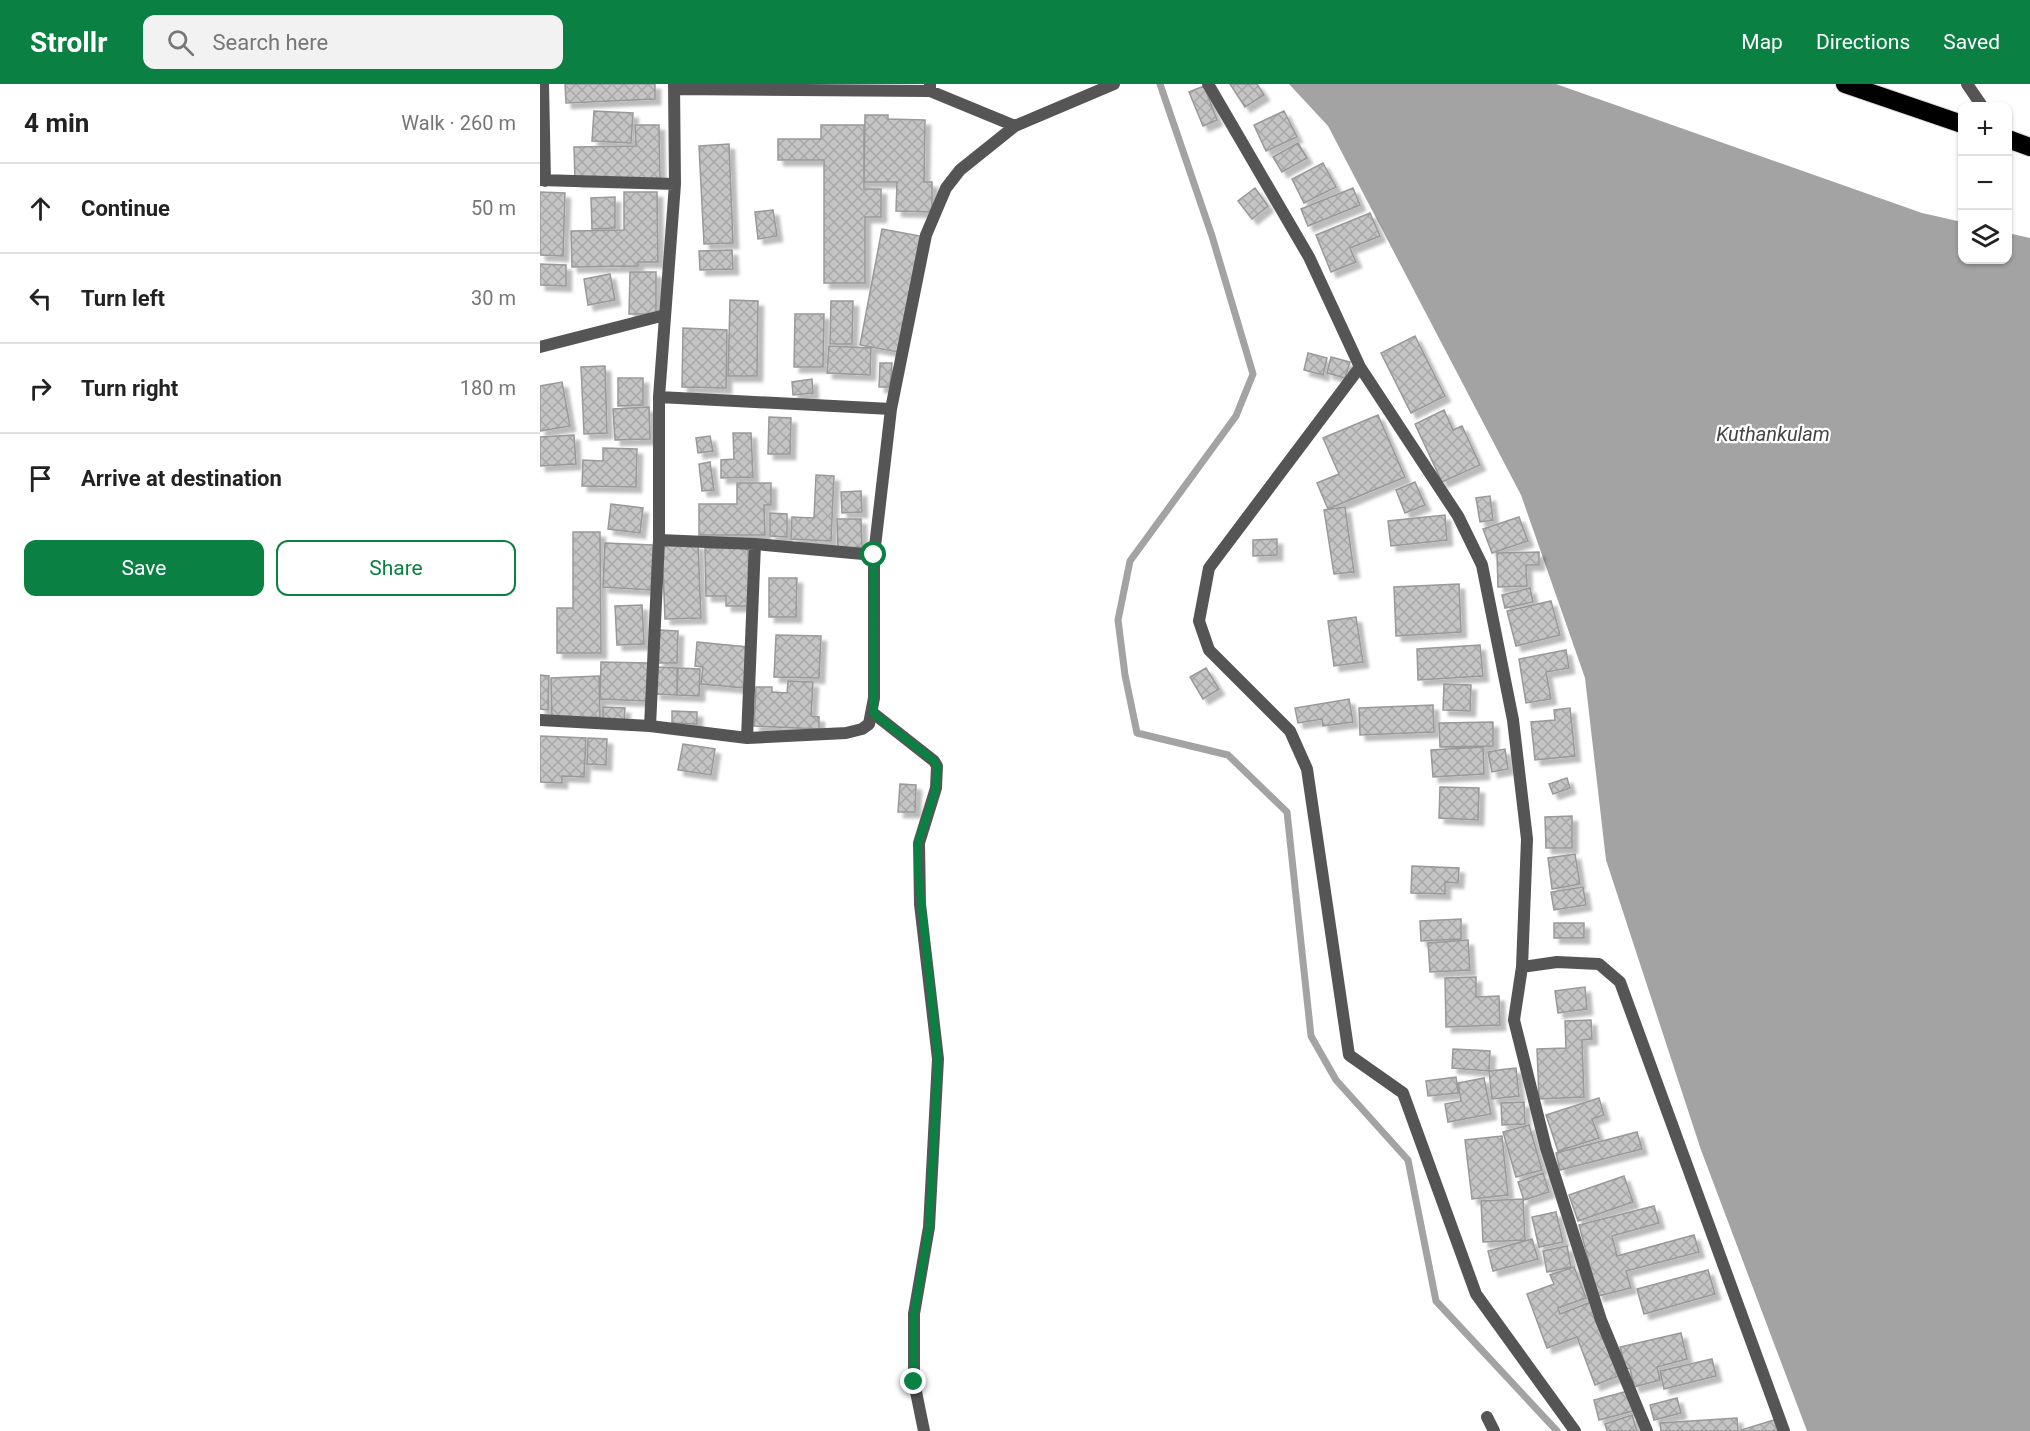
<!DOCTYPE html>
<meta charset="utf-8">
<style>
body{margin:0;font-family:Roboto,sans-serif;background:#f2f2f2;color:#222}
.controls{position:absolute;right:18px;top:18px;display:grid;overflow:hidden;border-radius:12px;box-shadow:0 2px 4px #0004}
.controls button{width:54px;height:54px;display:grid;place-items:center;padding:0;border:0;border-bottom:2px solid #e0e0e0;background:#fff;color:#222;font:30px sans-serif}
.stop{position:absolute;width:18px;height:18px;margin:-14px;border:4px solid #0b8043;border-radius:50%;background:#fff}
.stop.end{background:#0b8043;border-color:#fff;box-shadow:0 2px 6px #0008}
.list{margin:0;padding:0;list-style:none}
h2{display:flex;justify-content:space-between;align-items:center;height:78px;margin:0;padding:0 24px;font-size:26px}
h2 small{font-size:20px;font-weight:400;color:#767676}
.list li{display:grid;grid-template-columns:39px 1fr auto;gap:18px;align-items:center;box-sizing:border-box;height:90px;padding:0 24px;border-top:2px solid #e0e0e0}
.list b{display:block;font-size:22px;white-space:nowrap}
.list em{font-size:20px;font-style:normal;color:#767676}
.actions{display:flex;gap:12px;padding:18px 24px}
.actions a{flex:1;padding:14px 0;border:2px solid #0b8043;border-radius:12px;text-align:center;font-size:21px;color:#0b8043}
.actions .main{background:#0b8043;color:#fff}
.icon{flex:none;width:33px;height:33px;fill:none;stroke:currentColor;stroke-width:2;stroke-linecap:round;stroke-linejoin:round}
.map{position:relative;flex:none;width:1490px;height:1347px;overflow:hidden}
header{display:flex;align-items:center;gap:36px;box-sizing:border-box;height:84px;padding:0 30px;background:#0b8043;color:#fff}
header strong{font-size:28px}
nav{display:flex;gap:33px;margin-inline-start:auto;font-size:21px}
.search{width:420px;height:54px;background:#f2f2f2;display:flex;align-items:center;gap:15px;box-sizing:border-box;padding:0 21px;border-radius:12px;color:#767676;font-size:22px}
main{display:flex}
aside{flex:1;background:#fff}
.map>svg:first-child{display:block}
</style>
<header>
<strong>Strollr</strong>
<div class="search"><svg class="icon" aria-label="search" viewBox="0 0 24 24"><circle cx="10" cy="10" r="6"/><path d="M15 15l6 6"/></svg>Search here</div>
<nav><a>Map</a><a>Directions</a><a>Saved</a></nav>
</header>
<main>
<aside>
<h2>4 min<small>Walk · 260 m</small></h2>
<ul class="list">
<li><svg class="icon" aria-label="ahead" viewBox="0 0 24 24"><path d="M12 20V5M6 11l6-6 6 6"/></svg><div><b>Continue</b></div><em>50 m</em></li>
<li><svg class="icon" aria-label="left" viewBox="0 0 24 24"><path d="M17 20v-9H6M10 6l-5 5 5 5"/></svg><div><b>Turn left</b></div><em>30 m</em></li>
<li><svg class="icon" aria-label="right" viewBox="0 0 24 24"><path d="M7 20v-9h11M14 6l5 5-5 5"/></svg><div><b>Turn right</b></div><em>180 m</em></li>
<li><svg class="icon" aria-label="arrive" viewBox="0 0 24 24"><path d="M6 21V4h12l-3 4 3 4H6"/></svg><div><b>Arrive at destination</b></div></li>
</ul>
<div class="actions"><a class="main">Save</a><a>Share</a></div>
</aside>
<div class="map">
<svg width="1490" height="1347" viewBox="0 0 1490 1347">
<defs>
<pattern id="building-cross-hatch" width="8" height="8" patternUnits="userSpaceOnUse" patternTransform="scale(1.5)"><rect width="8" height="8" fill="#c4c4c4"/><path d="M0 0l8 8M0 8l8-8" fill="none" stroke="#a7a7a7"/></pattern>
<filter id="shadow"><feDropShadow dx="5.5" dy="5.5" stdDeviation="1.5" flood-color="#0004"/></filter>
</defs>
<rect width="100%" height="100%" fill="#fff"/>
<path fill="#a3a3a3" d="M 749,0 L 1016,0 L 1382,129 L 1422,138 L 1422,176 L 1468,176 L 1468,149 L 1490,154 L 1490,1347 L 1267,1347 L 1161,1066 L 1066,776 L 1045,594 L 981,411 L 788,42 Z"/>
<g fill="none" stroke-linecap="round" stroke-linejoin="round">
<path stroke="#a3a3a3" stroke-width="7" d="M 620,0 L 672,152 L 713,290 L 696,332 L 590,477 L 578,536 L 585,591 L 597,649 L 688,671 L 747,728 L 771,952 L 796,996 L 868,1076 L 896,1217 L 1017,1347"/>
</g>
<path fill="url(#building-cross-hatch)" stroke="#999" stroke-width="1.5" filter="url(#shadow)" d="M 25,0 L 115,0 L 115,15 L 26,19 Z
M 690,0 L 717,0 L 724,11 L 705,23 Z
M 664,2 L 677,36 L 663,42 L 649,8 Z
M 54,27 L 93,29 L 91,59 L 52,57 Z
M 744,27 L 757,53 L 726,67 L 714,41 Z
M 325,31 L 348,31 L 348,35 L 385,36 L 384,98 L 392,98 L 392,128 L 356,127 L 357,98 L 324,98 Z
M 95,41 L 119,41 L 120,95 L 35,97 L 34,63 L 96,62 Z
M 281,41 L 324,41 L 324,105 L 341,105 L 341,133 L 325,133 L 325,199 L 284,199 L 284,76 L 238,76 L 238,55 L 281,55 Z
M 758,59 L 767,74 L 742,88 L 733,73 Z
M 189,60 L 193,159 L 164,160 L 159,62 Z
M 783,79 L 796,103 L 764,119 L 752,95 Z
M 715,104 L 728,122 L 712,135 L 698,117 Z
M 813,104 L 820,121 L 768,142 L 761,125 Z
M 0,108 L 25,109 L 23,172 L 0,171 Z
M 84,108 L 117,108 L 118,178 L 98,178 L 98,182 L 32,183 L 31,147 L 84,146 Z
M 75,113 L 75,144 L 52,145 L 51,114 Z
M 233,126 L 237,152 L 218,155 L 215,128 Z
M 830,129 L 840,152 L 810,164 L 816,178 L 791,188 L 776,151 Z
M 342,145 L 380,152 L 358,268 L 320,261 Z
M 192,166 L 193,185 L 160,186 L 159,167 Z
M 0,180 L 26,181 L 26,202 L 0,201 Z
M 90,188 L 116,188 L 116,230 L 89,230 Z
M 70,190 L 75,216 L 48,221 L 44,195 Z
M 190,216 L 218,217 L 217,292 L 188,292 Z
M 291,217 L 313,217 L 312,260 L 290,260 Z
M 255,230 L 284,230 L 283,283 L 254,283 Z
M 143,244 L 187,246 L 186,304 L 142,303 Z
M 875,252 L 905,312 L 871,329 L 841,269 Z
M 289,262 L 331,264 L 330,291 L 287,289 Z
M 768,269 L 787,274 L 783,291 L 764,286 Z
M 791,273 L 810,278 L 805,294 L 787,289 Z
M 340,279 L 352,279 L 350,303 L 339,303 Z
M 65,282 L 67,349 L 44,350 L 41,283 Z
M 78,294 L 103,294 L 103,321 L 78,322 Z
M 272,295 L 273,309 L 253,311 L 252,298 Z
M 22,298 L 30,342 L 0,347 L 0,302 Z
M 109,323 L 110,355 L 75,356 L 73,325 Z
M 904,326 L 913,346 L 922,342 L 940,381 L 902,398 L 875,340 Z
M 838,331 L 865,393 L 788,425 L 777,399 L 799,390 L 783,354 Z
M 229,333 L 251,334 L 250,370 L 228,370 Z
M 193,349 L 211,349 L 213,393 L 181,394 L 181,376 L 194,375 Z
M 34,351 L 36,380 L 0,382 L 0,353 Z
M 170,352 L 173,367 L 158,369 L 156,354 Z
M 63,364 L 97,365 L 96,403 L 42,402 L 43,376 L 63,377 Z
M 170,378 L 174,406 L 162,407 L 159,380 Z
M 276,391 L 294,392 L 291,457 L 251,455 L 252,433 L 274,434 Z
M 875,398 L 885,421 L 865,429 L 856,406 Z
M 197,399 L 231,399 L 231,421 L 224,421 L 225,451 L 159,451 L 159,420 L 197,420 Z
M 321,407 L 322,428 L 302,429 L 301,408 Z
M 950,412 L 953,436 L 940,438 L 936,414 Z
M 71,420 L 103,424 L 100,449 L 68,445 Z
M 805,423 L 814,488 L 794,490 L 784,426 Z
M 230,429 L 247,430 L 247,453 L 230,452 Z
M 905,431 L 907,456 L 851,462 L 848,437 Z
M 979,433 L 988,457 L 952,469 L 943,445 Z
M 297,435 L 321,435 L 322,463 L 298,464 Z
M 33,448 L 60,448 L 61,569 L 17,569 L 17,524 L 33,524 Z
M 737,455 L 737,471 L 713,472 L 713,456 Z
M 65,459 L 113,461 L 111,506 L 63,503 Z
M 158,460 L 161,534 L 125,535 L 122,461 Z
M 165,464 L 208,464 L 209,522 L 186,522 L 186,512 L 166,512 Z
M 999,468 L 999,481 L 986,481 L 987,502 L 958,503 L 957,469 Z
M 229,494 L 257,494 L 256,533 L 229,533 Z
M 919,500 L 921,548 L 856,552 L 854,503 Z
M 990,504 L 993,518 L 965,524 L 962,511 Z
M 1011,517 L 1020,551 L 976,562 L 967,527 Z
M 102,521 L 104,560 L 77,561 L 75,522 Z
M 816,533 L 823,578 L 794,582 L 788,537 Z
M 119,546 L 138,547 L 137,579 L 118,579 Z
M 236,551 L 281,552 L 279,594 L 234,593 Z
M 157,558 L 208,563 L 204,604 L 161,600 L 163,583 L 155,582 Z
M 940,561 L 943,592 L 878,596 L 877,565 Z
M 1026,566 L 1029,584 L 1006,588 L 1011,615 L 986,619 L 979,575 Z
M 61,578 L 109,579 L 107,617 L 60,615 Z
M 116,583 L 137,584 L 137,611 L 115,610 Z
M 138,584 L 160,585 L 159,612 L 137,611 Z
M 666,584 L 679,605 L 663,615 L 650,593 Z
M 0,591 L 9,592 L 8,626 L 0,625 Z
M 59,592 L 60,633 L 12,635 L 11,594 Z
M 248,597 L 273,598 L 271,632 L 279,633 L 279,645 L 214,642 L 216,603 L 232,603 L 232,608 L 247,609 Z
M 904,600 L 931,601 L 930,627 L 903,626 Z
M 809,615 L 813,638 L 783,642 L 782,635 L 758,639 L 755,624 Z
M 893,621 L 894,648 L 820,651 L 819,624 Z
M 63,623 L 85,624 L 84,637 L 63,636 Z
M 1030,624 L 1035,672 L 995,676 L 991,638 L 1015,636 L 1014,626 Z
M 132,627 L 157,628 L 157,640 L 132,639 Z
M 953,638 L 953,662 L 900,663 L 899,639 Z
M 0,652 L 46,654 L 44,693 L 22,692 L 22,699 L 0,698 Z
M 48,654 L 67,655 L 66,681 L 47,680 Z
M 143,660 L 175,665 L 171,691 L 138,686 Z
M 943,663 L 944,690 L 893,693 L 891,666 Z
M 965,665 L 968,685 L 952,688 L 948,668 Z
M 1027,694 L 1030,704 L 1013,710 L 1009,700 Z
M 360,700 L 376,701 L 375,728 L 358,728 Z
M 900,703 L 939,704 L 938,736 L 899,734 Z
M 1032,732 L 1032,764 L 1006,764 L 1005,733 Z
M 1035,770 L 1040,800 L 1012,805 L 1008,774 Z
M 872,782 L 919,784 L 918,799 L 905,798 L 905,810 L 871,809 Z
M 1043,803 L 1046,821 L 1014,826 L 1011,808 Z
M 921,835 L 921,855 L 881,857 L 880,837 Z
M 1014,839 L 1044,839 L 1044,854 L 1014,854 Z
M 928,856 L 930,886 L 890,888 L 888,859 Z
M 936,893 L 936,913 L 959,912 L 960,941 L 906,943 L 905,894 Z
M 1045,903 L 1047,925 L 1018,929 L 1015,907 Z
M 1051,936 L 1052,955 L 1042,956 L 1044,1013 L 999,1015 L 997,965 L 1026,964 L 1025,937 Z
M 913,965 L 950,967 L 949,987 L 912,984 Z
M 976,984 L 979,1012 L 952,1015 L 949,987 Z
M 916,993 L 918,1009 L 888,1012 L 886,997 Z
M 944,994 L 951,1030 L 908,1038 L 905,1020 L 921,1017 L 918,999 Z
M 1059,1014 L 1064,1031 L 1052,1035 L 1059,1054 L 1018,1067 L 1006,1031 Z
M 984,1018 L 985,1040 L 962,1041 L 961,1019 Z
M 989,1041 L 1002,1086 L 976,1093 L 963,1048 Z
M 1097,1048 L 1102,1065 L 1020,1086 L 1016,1069 Z
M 962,1052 L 968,1111 L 932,1115 L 925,1056 Z
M 1003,1089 L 1009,1108 L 984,1116 L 978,1098 Z
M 1084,1092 L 1093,1118 L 1038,1137 L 1029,1111 Z
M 983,1115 L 985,1156 L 943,1158 L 941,1117 Z
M 1114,1122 L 1119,1139 L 1072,1152 L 1077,1172 L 1154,1151 L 1159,1168 L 1086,1187 L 1091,1204 L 1058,1212 L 1039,1141 Z
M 1016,1128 L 1023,1158 L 999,1163 L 992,1133 Z
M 992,1155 L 998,1175 L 953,1187 L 948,1167 Z
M 1027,1162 L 1031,1183 L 1007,1188 L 1003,1167 Z
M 1034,1183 L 1046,1214 L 1018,1224 L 1020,1230 L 1051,1218 L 1078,1292 L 1055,1301 L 1037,1253 L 1007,1264 L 987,1210 L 1014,1200 L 1010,1191 Z
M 1168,1186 L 1175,1210 L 1104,1230 L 1097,1205 Z
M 1141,1249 L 1147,1275 L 1117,1283 L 1120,1296 L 1094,1303 L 1090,1284 L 1086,1285 L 1080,1263 Z
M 1172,1275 L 1176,1292 L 1124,1305 L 1120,1287 Z
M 1088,1307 L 1093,1327 L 1059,1336 L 1054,1316 Z
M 1137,1314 L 1141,1329 L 1114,1336 L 1110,1321 Z
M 1092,1331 L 1097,1347 L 1067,1347 L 1065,1340 Z
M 1197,1334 L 1198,1347 L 1121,1347 L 1120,1339 Z
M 1234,1336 L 1238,1347 L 1202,1347 L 1201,1346 Z"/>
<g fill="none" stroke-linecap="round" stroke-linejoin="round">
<g stroke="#dbdbdb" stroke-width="20">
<path id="highway" d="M 1305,0 L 1422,40
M 1468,55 L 1490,63"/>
</g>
<path stroke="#555" stroke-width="12" d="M 3,0 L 5,97
M 668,0 L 769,173 L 820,283 L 918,432 L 942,481 L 973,636 L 987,755 L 982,883 L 1017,878 L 1059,880 L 1080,898 L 1244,1347
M 1427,0 L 1442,22
M 390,1 L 390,7 L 475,42
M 135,5 L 390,7
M 0,96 L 135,100
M 0,263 L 125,231
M 820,283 L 669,484 L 659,537 L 669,566 L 750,647 L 767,685 L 809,971 L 863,1009 L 936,1210 L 1035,1347
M 119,313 L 351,325
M 119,456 L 215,460 L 334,471
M 333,629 L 394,677 L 397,682 L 396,704 L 379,759 L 380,820 L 398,975 L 389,1143 L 374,1230 L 374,1298 L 384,1347
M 0,636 L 110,642 L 207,654 L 306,649 L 322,645 L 329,640 L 334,614 L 334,471 L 351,325 L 386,151 L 406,104 L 420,86 L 475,42 L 574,0
M 110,642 L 119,456 L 119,313 L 135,100 L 134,0
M 207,654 L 215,460
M 982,883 L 974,936 L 1006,1064 L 1061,1236 L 1107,1347
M 947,1333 L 954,1347"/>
<use href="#highway" stroke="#000" stroke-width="18"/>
</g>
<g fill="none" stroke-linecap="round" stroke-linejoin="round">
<path stroke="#0b8043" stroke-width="8" d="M 334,471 L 333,629 L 394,677 L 397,682 L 396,704 L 378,759 L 378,788 L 398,975 L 389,1143 L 374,1230 L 374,1298"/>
</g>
<g text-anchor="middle" stroke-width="4.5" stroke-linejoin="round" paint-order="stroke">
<g font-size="20" font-style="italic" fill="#444" stroke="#fff">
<text x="1233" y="357">Kuthankulam</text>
</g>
</g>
</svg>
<div class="controls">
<button>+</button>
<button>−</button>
<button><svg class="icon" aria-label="layers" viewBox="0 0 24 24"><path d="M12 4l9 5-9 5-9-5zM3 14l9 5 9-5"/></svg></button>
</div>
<div class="stop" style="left:334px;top:471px"></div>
<div class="stop end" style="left:374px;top:1298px"></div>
</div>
</main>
